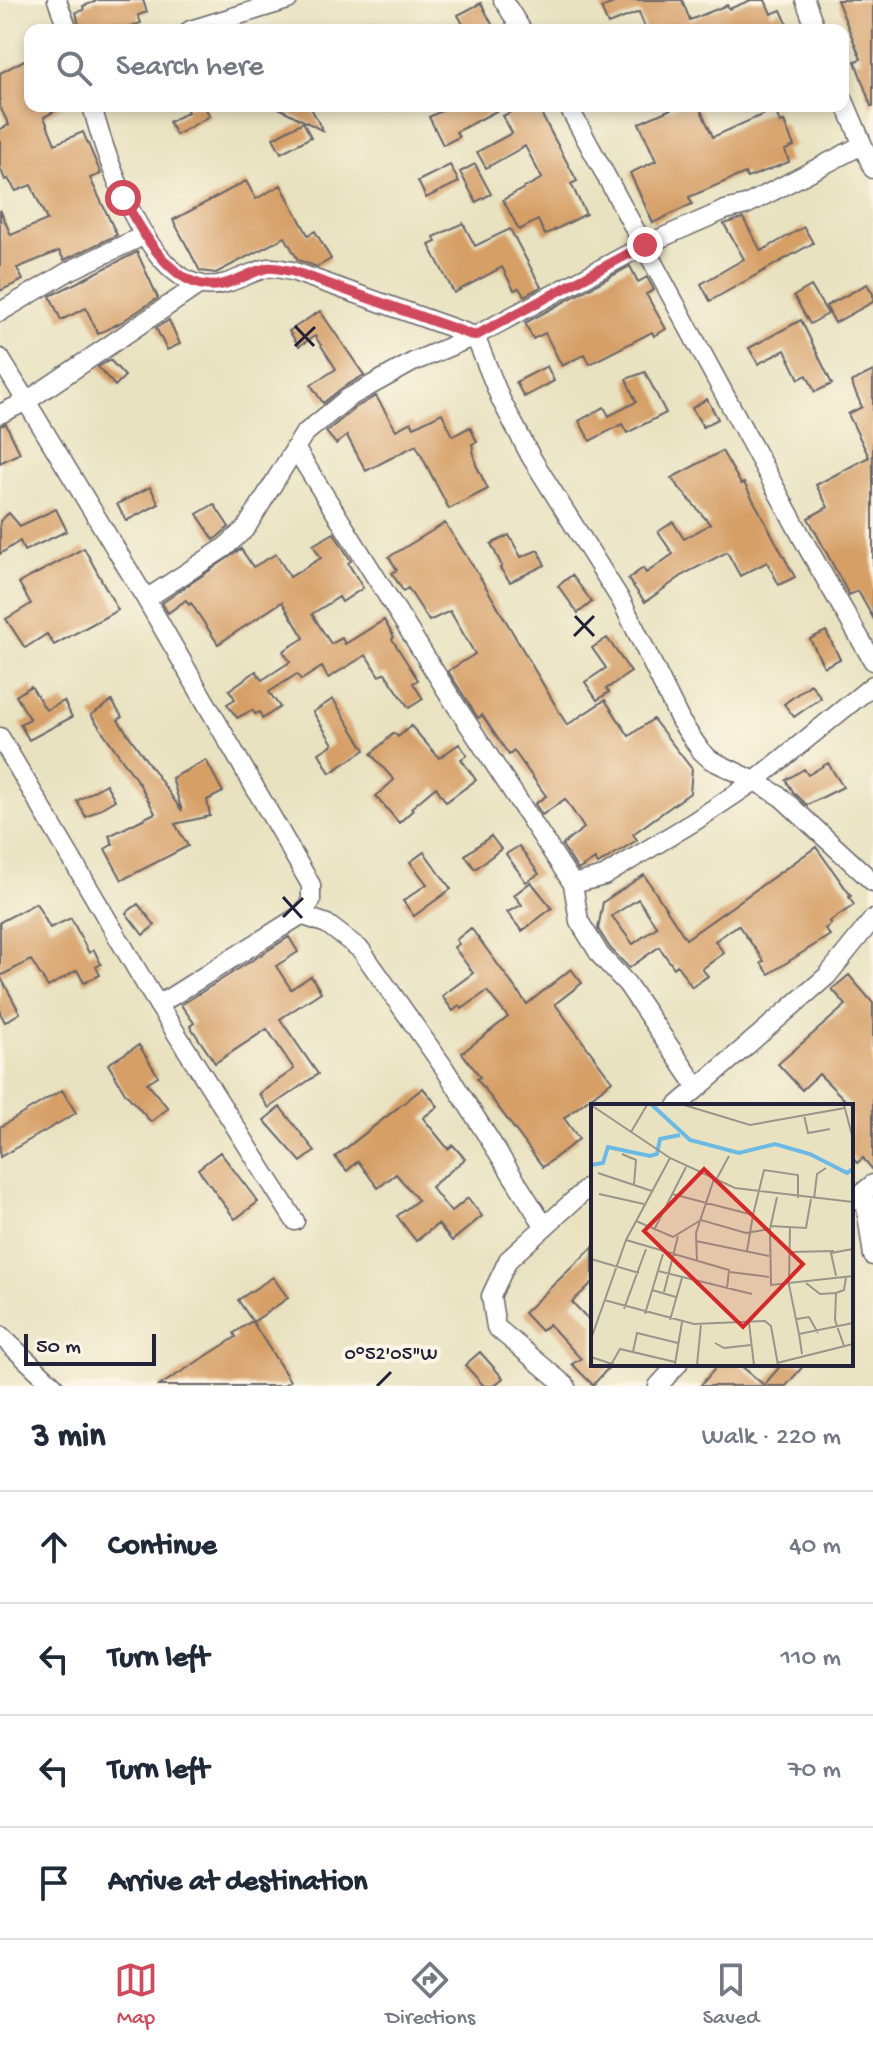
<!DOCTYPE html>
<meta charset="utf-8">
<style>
body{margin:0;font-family:"Gochi Hand",sans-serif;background:#f2f2f3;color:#1f2937}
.scale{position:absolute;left:24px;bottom:20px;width:132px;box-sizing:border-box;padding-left:8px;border:4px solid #22223b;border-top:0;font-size:22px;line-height:28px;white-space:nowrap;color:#22223b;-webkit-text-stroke:6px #fcf5e5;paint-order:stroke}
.stop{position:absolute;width:24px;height:24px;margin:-18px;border:6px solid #d1495b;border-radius:50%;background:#fff}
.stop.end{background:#d1495b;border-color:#fff;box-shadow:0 2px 8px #0008}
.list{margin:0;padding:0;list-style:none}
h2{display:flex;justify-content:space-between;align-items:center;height:104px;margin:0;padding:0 32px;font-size:34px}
h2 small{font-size:26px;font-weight:400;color:#747a83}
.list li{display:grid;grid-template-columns:52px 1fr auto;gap:24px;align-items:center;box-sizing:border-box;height:112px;padding:0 32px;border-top:2px solid #e0e1e3}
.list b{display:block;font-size:30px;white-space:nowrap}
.list em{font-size:26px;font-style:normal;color:#747a83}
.icon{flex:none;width:44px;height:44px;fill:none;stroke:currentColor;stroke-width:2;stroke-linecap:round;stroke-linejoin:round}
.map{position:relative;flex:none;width:873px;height:1386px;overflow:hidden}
.search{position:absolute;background:#fff;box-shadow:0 4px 12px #0003;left:24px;right:24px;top:24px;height:88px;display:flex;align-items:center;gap:20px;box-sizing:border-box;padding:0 28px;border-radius:16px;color:#747a83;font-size:30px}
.sheet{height:552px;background:#fff}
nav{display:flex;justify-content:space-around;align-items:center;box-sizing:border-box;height:112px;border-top:2px solid #e0e1e3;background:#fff;font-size:22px;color:#747a83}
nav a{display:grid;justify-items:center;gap:4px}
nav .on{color:#d1495b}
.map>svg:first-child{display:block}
</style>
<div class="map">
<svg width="873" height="1386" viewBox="0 0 873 1386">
<rect width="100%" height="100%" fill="#fcf5e5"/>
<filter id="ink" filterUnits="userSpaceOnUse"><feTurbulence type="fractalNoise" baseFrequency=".0125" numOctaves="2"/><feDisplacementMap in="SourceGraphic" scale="16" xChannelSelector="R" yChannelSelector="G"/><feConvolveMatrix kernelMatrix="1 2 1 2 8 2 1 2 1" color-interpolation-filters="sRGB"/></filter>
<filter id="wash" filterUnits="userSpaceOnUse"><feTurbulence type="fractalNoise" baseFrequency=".006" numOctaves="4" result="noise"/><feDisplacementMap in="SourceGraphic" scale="32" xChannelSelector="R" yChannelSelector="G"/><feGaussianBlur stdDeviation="1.8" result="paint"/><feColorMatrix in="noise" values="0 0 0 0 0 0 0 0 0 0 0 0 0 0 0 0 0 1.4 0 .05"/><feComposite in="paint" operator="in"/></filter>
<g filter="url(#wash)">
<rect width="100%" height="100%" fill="#e8e2c0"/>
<g id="blocks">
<path fill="#d69f66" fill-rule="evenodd" d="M 94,0 L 143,0 L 147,12 L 138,15 L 141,23 L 120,30 L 117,26 L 104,30 L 80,30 L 76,12 L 84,10 L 83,6 L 95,2 Z
M 621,0 L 682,0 L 690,20 L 727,5 L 729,9 L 751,0 L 765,0 L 771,14 L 781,10 L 790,30 L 646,30 L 639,12 L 608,24 L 601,8 Z
M 837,0 L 873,0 L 873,106 L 871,106 L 855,61 L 861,59 Z
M 481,3 L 495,30 L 466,30 L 458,15 Z
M 30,57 L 30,106 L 64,106 L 44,117 L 55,144 L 83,132 L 101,174 L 90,178 L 117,235 L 64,260 L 59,251 L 17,268 L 23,280 L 0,291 L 0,210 L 11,235 L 47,220 L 31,185 L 16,191 L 8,179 L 5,180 L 0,167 L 0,129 L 9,125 L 0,107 L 0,73 Z
M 185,106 L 204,106 L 210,116 L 176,135 L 169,122 L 188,112 Z
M 275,106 L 310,106 L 323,131 Z
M 451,106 L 506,106 L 456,132 L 459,137 L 443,145 L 429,117 Z
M 522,106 L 537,106 L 577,181 L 571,184 L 586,214 L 545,235 L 538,220 L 519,230 L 503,200 L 542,178 L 525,146 L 486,168 L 477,152 L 512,133 L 503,116 Z
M 678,106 L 699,106 L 713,137 L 775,109 L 780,123 L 784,122 L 794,146 L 785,150 L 789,162 L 747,178 L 745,173 L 689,197 L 692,204 L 653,223 L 630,173 L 656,161 L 639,123 Z
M 303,122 L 311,137 L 281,153 L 273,138 Z
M 475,164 L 491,194 L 476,202 L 460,172 Z
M 450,165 L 459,182 L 426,198 L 418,181 Z
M 246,181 L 256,199 L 281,185 L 308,235 L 315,231 L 331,259 L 317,267 L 298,260 L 285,237 L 216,273 L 200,271 L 173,220 Z
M 743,218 L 761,251 L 804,227 L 813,243 L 710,301 L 701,284 L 744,259 L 724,224 Z
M 463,223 L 475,246 L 510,229 L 541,287 L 524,296 L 519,288 L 514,290 L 502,267 L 454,293 L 429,245 L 436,242 L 434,237 Z
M 137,252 L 158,298 L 120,323 L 98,334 L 86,308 L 61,320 L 50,296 Z
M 630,266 L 638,282 L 647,277 L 654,290 L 646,294 L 666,329 L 654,336 L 652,332 L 590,364 L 585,354 L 562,366 L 545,333 L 533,339 L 525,323 Z
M 867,284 L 873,294 L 873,302 L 835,323 L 826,306 Z
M 811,286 L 828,314 L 810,324 L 794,296 Z
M 320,311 L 364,375 L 342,388 L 323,403 L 311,385 L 336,369 L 315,336 L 299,346 L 289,331 Z
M 169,320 L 180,344 L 167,350 L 156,328 Z
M 801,320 L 832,384 L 815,392 L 807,375 L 799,379 L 785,350 L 758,364 L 749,348 Z
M 110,360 L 125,376 L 115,386 L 98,367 Z
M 547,366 L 554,381 L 524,397 L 516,382 Z
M 873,371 L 873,618 L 858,591 L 849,595 L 808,518 L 828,507 L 816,485 L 869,457 L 848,414 L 862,407 L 851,382 Z
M 645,372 L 666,413 L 627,433 L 622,424 L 590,441 L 579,421 L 604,407 L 609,416 L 636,402 L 626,379 Z
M 376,396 L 396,430 L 411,422 L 414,427 L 442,413 L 453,436 L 470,427 L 477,442 L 472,444 L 476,465 L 488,489 L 449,509 L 416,445 L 366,471 L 347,436 L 336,444 L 326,432 L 355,408 Z
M 707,399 L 718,419 L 703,427 L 692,408 Z
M 6,424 L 20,453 L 0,463 L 0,426 Z
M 722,451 L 741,484 L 744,483 L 795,577 L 779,585 L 767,562 L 740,576 L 727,552 L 686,573 L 645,602 L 628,579 L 643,568 L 646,573 L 673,554 L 658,532 L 673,522 L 684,539 L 710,524 L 671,478 Z
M 150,487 L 159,504 L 126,521 L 117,504 Z
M 214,504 L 229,527 L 214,540 L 197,514 Z
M 56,509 L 67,531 L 24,551 L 20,541 L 0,554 L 0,521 L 9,513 L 20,526 Z
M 445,523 L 480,577 L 567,725 L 605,700 L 629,736 L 653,719 L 692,769 L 690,793 L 633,834 L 637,840 L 598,864 L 595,859 L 578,870 L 562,845 L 584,828 L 565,799 L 542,815 L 535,804 L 546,796 L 514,751 L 509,755 L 482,715 L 478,718 L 448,671 L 475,654 L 450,611 L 429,621 L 408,588 L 403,591 L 392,573 L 397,570 L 389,557 Z
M 334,533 L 351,561 L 348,563 L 363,588 L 342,602 L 339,597 L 312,614 L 331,644 L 342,638 L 345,644 L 384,620 L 394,637 L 392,639 L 418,680 L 413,683 L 423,699 L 409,708 L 385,673 L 379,676 L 366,655 L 328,678 L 322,667 L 301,680 L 297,674 L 269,692 L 280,707 L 262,719 L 260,712 L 255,714 L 252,710 L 237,718 L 227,704 L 235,699 L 229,690 L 256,671 L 262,680 L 290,662 L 283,651 L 304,638 L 282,602 L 218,644 L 191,603 L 189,605 L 186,600 L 168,613 L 162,603 L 241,549 L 253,567 L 276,554 L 290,577 L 321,558 L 313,545 Z
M 509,535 L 521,557 L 538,550 L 545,565 L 510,582 L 500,568 L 502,566 L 491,544 Z
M 84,548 L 118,610 L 54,645 L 47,634 L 25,648 L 6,619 L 31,604 L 19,583 Z
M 572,575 L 592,602 L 578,613 L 558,586 Z
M 826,631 L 840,659 L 824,667 L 810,639 Z
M 607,638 L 631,672 L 606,689 L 609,692 L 597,700 L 585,682 L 606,668 L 592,648 Z
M 811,684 L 821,698 L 794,717 L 784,704 Z
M 31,686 L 46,710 L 64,701 L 72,717 L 29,740 L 20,724 L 30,719 L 16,696 Z
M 333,699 L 365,750 L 330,773 L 319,753 L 333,744 L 313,712 Z
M 112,701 L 122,717 L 118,720 L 182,811 L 172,778 L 206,760 L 223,792 L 207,800 L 210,816 L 175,824 L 188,846 L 122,880 L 105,849 L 113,844 L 109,836 L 155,813 L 140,785 L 91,715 Z
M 411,726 L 439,758 L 459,744 L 467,755 L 461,759 L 476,780 L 446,802 L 436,787 L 411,808 L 413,810 L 399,823 L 376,796 L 394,780 L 371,754 L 394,733 L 398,737 Z
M 828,763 L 843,787 L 807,805 L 794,793 L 786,780 L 804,769 L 808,775 Z
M 106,784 L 115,800 L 86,817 L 77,801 Z
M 491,836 L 501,849 L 475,869 L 465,855 Z
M 519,846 L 539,874 L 526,882 L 506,854 Z
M 816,847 L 851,896 L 849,897 L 854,905 L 829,922 L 831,924 L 825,929 L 830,935 L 769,974 L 761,963 L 764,961 L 738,925 L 715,941 L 724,953 L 702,969 L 708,976 L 692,987 L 677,965 L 674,968 L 659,947 L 629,968 L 610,948 L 598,929 L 603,902 L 644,875 L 686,939 ZM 638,899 L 657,927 L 633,944 L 612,916 Z
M 424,852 L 451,889 L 414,916 L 403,901 L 427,884 L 410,862 Z
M 531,882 L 552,908 L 522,931 L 507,912 L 522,905 L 514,895 Z
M 36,903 L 50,928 L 71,918 L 89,953 L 94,950 L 101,964 L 96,967 L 100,975 L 84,983 L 77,970 L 48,987 L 31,960 L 0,976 L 20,1013 L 5,1022 L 0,1013 L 0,922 Z
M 138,904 L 155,925 L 143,935 L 126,913 Z
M 471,928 L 527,1004 L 571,969 L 582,983 L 555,1004 L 612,1081 L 564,1118 L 579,1139 L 543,1167 L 477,1079 L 480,1077 L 462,1053 L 508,1017 L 487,991 L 462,1009 L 460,1005 L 453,1011 L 442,996 L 473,973 L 454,947 L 459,944 L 456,940 Z
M 289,937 L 298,952 L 276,966 L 291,989 L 311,976 L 321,992 L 280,1019 L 318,1074 L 269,1108 L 259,1094 L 294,1069 L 267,1029 L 215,1063 L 190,1026 L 194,1023 L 181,1005 Z
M 849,975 L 873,1003 L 873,1170 L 863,1158 L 857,1163 L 851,1156 L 851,1106 L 819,1074 L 802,1090 L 778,1064 L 846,1005 L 832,989 Z
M 139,1045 L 158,1076 L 147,1083 L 168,1108 L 151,1122 L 125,1093 L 108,1064 Z
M 423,1088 L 438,1106 L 423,1118 L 448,1149 L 453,1145 L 465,1159 L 431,1187 L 451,1212 L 468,1198 L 482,1216 L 452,1241 L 438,1224 L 416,1241 L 397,1216 L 418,1200 L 396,1174 L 378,1188 L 358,1161 L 347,1171 L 335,1157 Z
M 62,1090 L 76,1113 L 0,1157 L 0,1127 Z
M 280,1107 L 315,1151 L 301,1162 L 264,1120 Z
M 220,1152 L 258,1202 L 235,1219 L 198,1169 Z
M 593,1247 L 593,1282 L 572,1302 L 593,1324 L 593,1364 L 612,1364 L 593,1385 L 572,1364 L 581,1359 L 549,1324 L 541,1331 L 524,1313 Z
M 273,1277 L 288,1298 L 253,1322 L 238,1300 Z
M 252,1321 L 290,1381 L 282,1386 L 159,1386 L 236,1337 L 234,1333 Z
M 480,1352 L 503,1378 L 494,1386 L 484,1386 L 465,1365 Z
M 719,1364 L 739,1364 L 764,1385 L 782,1364 L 805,1364 L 786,1386 L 700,1386 Z"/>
</g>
</g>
<g filter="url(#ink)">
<use href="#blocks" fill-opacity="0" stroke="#67656a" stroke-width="2"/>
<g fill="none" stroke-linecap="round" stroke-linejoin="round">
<g stroke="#67656a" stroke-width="21">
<path id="minor" d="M 57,0 L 68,30
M 503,0 L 522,30
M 805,0 L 816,30
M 190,30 L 288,0
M 843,98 L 873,169
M 92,106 C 105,155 145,275 202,285 C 226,289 245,273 268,268 C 275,267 284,270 292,271 L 475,336 L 501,400 L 531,457 L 622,602 L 681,722 L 701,751 L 711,760 L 755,781 L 781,797 L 873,882
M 568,106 L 810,552 L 873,661
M 0,312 L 69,271 L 145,235
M 0,358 L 146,599 L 311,885 L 311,901 L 301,915 L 158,1005
M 0,414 L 27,401 L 200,284
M 295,448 L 455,704 L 573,884 L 579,921 L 600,955 L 627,984 L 697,1087
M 146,599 L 224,548 L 246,528 L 304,434 L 348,398 L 413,362 L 475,336 L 645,245 L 725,210 L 746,205 L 862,145
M 0,737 L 147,987 L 295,1221
M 573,884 L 604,876 L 695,821 L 755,781 L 873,685
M 301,915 L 327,924 L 361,950 L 443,1066 L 545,1227
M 677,1106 L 827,976 L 873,919
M 864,1193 L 873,1256
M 851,1202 L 873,1184
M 0,1335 L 54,1386
M 566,1386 L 496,1327 L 491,1296 L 508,1260 L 593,1183
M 658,1386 L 678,1364"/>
</g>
<use href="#minor" stroke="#fff" stroke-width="18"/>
</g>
</g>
<g fill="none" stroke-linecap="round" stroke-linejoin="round" filter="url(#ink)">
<path stroke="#d1495b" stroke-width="10" d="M 123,198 C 142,231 173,293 220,285 C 236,282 251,272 267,268 C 275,267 284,270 292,271 L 475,336 L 645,245"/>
</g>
<path fill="none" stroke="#22223b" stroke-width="3" d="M 295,326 L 314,346M 295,346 L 315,327M 575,616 L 594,636M 574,636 L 594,616M 283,897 L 302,918M 283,917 L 303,898M 377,1386 L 391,1372"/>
<g transform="translate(591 1104)">
<rect width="262" height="262" fill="#e8e2c0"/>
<path fill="none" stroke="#6abae5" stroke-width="4" d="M 61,1 L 99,36 L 148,49 L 184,40 L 219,50 L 256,69 L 262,65M 0,61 L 12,59 L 17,43 L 59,52 L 66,50 L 69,35 L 89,31"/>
<path fill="none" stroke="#99958b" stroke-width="2" d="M 0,1 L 79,54 L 144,84 L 262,98M 93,1 L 159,21 L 254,4M 253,1 L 262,35M 213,11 L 217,29 L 239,25M 40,28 L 56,1M 31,50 L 45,56 L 43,80M 7,69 L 61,87M 125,76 L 138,52M 8,90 L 53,100M 81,90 L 162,111 L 173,66 L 207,71 L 207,94M 186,93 L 179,125 L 180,181 L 262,172M 223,95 L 226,70 L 235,64M 45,117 L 82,133 L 110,116 L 155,129 L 179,125M 179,122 L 215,124 L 220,95M 199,123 L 198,181 L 208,230M 63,126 L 95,63M 35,136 L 138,166 L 136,185M 105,137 L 178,152M 156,147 L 162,111M 198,148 L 243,147M 0,155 L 48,169M 106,158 L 105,129 L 123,75M 67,167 L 161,190M 139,168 L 178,173M 245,172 L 240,149 L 262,145M 215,179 L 229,190 L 245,189 L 253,186 L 255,173M 61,186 L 85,193M 73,188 L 87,132M 245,189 L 244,216 L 253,242M 13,196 L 103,220 L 174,217 L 180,222 L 187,261M 33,205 L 55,145M 54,210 L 72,150M 206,215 L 218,213 L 227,229M 79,216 L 91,174M 158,219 L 163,261M 0,235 L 35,136 L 79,54M 124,239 L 133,244 L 160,241M 42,248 L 46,229 L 87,239M 211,250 L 208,230 L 262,219M 0,253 L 24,261M 21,259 L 29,245 L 84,258M 186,259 L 262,240M 84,260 L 91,218M 106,261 L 110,220"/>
<path fill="#d62828" fill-opacity="0.15" stroke="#d62828" stroke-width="4" d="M 113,65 L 212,160 L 152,223 L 53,127 Z"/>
<rect width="262" height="262" fill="none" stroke="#22223b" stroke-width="4"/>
</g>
<g font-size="20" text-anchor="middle" fill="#22223b" stroke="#fcf5e5" stroke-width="8" stroke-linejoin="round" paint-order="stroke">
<text x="391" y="1359">0°52'05"W</text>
</g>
</svg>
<div class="scale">50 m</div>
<div class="stop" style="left:123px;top:198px"></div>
<div class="stop end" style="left:645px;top:245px"></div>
<div class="search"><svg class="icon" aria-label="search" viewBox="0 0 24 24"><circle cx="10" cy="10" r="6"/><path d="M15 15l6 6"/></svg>Search here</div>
</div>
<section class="sheet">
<h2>3 min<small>Walk · 220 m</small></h2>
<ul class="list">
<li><svg class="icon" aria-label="ahead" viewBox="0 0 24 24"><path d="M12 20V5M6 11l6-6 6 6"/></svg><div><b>Continue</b></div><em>40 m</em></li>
<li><svg class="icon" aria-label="left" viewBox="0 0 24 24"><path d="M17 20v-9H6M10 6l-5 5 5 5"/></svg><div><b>Turn left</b></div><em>110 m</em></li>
<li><svg class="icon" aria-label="left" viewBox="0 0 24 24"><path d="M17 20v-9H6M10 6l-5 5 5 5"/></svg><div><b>Turn left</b></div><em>70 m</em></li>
<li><svg class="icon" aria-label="arrive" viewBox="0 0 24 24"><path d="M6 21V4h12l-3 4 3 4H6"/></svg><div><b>Arrive at destination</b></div></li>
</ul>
</section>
<nav>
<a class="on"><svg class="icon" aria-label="map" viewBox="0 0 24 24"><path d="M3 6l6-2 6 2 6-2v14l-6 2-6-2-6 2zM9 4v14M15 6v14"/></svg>Map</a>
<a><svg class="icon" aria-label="directions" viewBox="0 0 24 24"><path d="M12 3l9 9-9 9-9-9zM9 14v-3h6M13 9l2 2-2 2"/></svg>Directions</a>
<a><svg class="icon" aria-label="saved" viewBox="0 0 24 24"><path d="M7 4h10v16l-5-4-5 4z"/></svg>Saved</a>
</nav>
